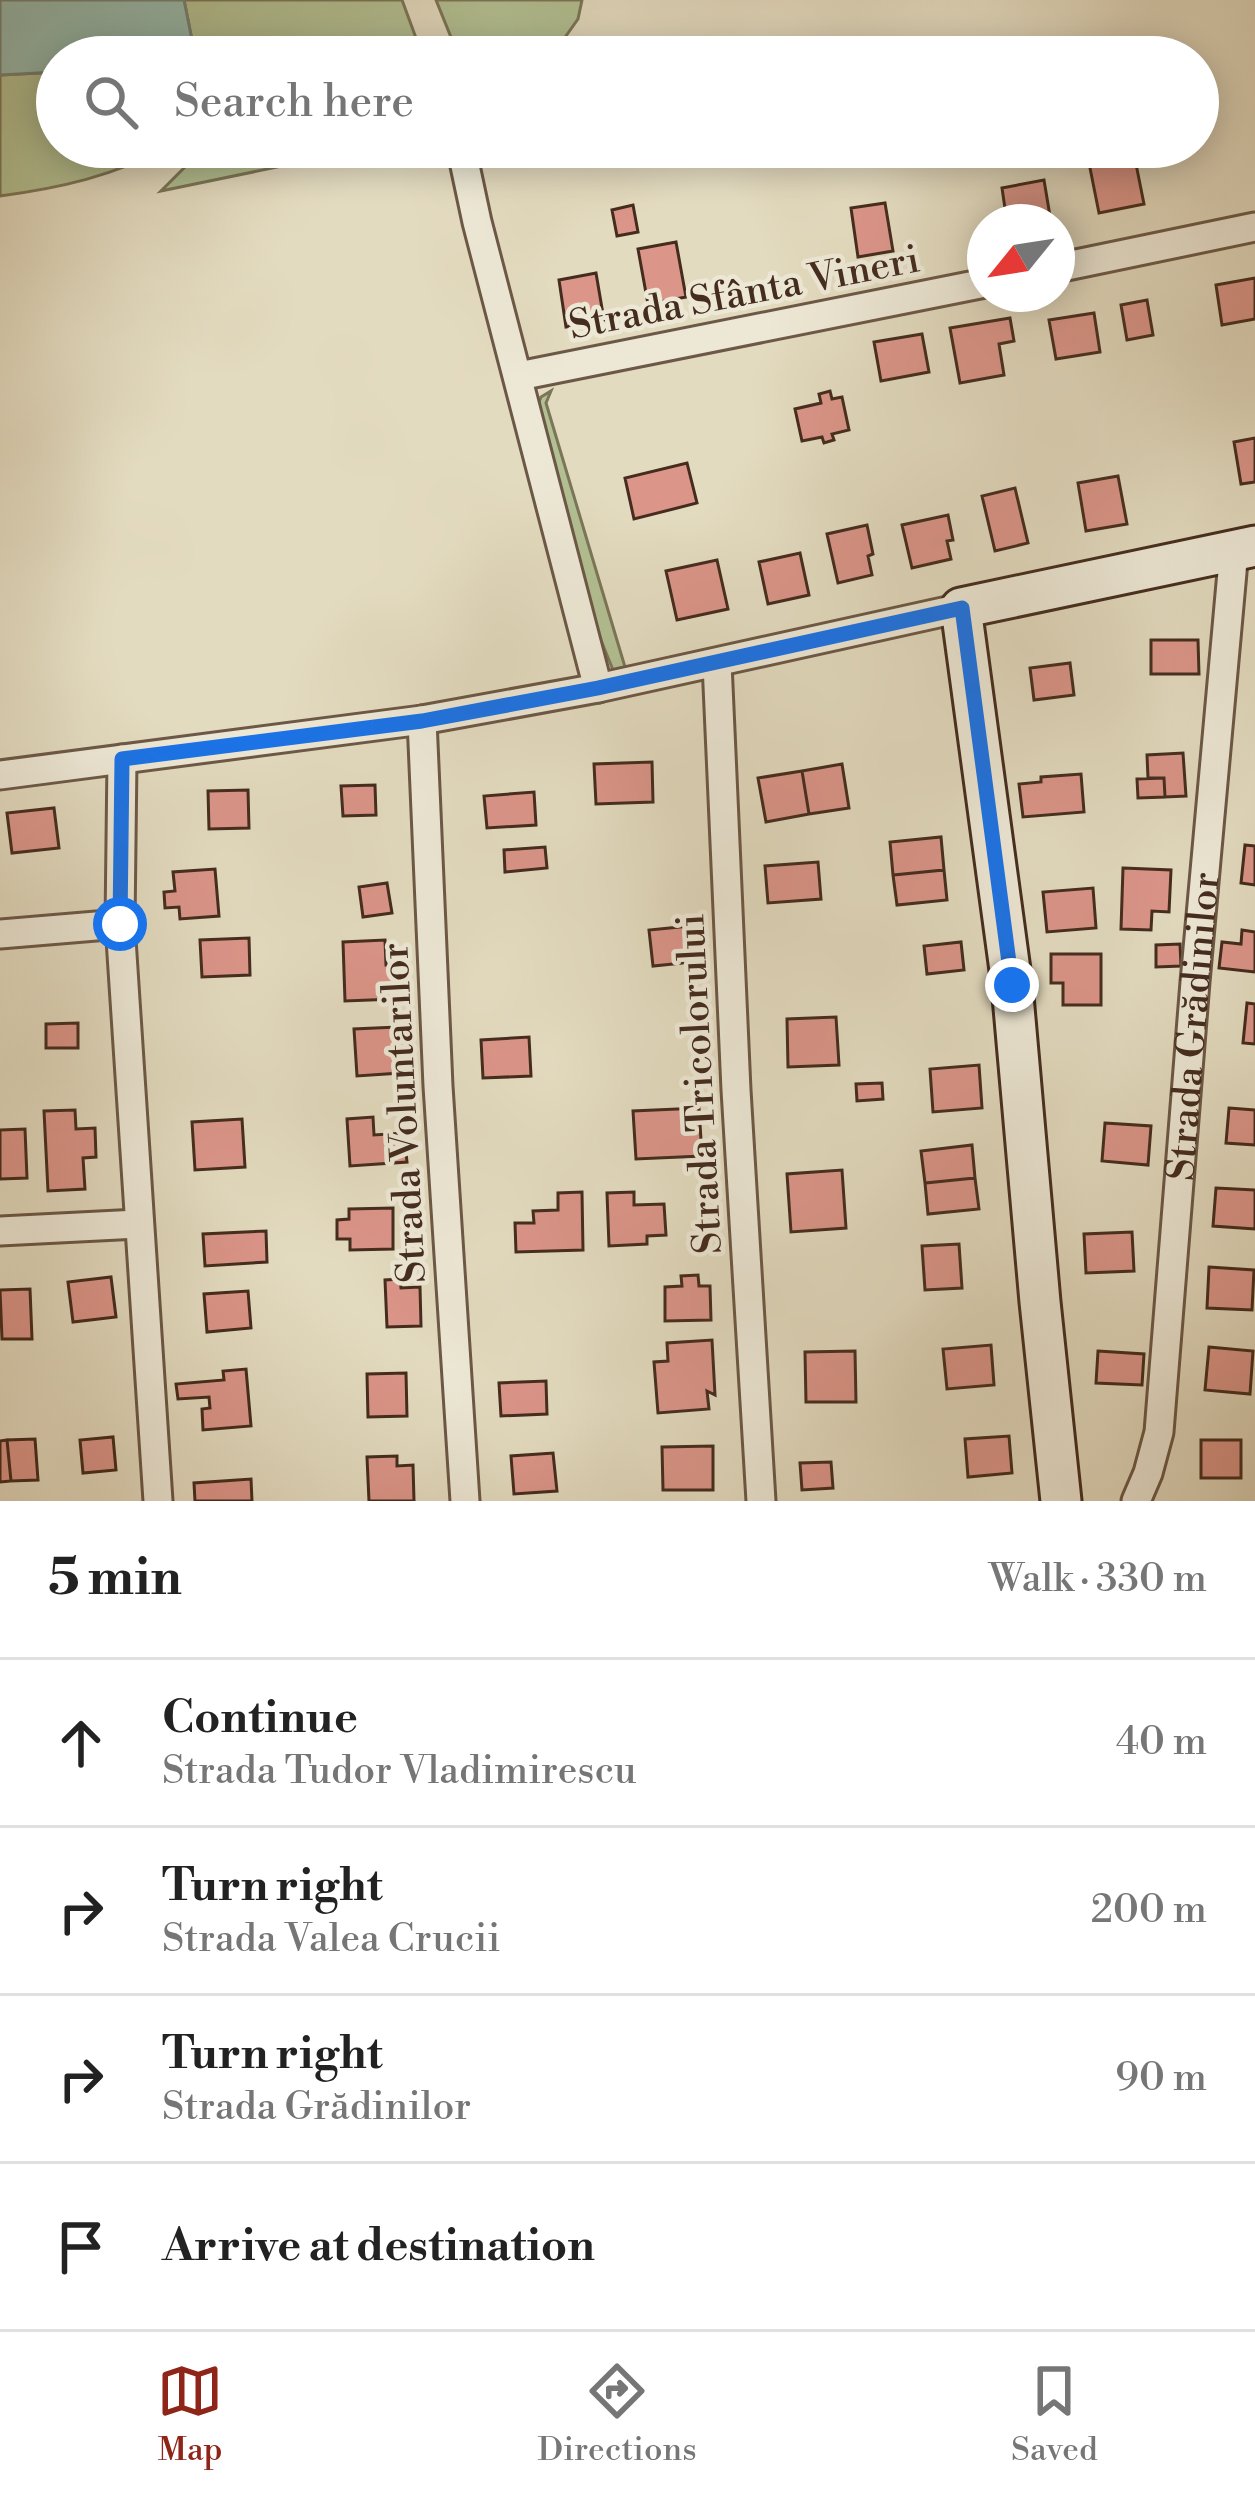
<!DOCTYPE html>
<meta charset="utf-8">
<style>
body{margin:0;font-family:"Libre Bodoni",serif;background:#f2f2f2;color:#222}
.compass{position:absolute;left:967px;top:204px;width:108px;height:108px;border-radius:50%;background:#fff;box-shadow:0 6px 30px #0003;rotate:240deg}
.stop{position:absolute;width:36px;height:36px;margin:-27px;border:9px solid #1a73e8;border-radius:50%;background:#fff}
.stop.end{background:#1a73e8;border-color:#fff;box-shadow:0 3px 12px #0008}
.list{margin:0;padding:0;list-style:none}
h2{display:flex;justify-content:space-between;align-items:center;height:156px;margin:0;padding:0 48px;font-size:51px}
h2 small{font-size:39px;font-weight:400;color:#767676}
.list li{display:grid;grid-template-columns:78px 1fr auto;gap:36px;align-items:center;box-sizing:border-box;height:168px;padding:0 48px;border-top:3px solid #e0e0e0}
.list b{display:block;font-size:45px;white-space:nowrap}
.list p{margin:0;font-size:39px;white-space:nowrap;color:#767676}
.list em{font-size:39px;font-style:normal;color:#767676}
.icon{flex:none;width:66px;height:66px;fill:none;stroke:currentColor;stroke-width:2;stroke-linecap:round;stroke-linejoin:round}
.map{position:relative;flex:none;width:1255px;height:1501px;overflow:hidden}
.search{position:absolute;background:#fff;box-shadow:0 6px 30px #0003;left:36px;right:36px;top:36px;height:132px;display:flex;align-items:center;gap:30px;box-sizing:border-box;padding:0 42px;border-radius:66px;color:#767676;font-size:45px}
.sheet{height:828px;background:#fff}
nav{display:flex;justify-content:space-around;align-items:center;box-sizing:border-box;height:168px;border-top:3px solid #e0e0e0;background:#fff;font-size:33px;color:#767676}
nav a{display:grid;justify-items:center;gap:6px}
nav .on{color:#8f2418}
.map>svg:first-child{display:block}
</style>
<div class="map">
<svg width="1255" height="1501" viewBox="0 0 1255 1501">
<rect width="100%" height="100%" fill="#e3dbc0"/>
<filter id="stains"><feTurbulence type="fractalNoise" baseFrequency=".00167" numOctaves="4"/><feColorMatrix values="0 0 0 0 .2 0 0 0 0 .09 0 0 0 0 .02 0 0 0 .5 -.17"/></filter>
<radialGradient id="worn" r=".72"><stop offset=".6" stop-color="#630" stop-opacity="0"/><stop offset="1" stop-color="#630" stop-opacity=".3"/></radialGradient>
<path fill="#b2c093" stroke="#7b7658" stroke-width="3" d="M 184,0 L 402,0 L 423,57 L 137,57 L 193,45 Z
M 436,0 L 582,0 L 578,19 L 551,57 L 459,57 Z
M 57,72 L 57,147 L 167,147 C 114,176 60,188 0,196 L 0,75 Z
M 230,147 L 374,147 L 161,191 L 197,155 Z
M 551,391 L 546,403 L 625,667 L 613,670 L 579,586 L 535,412 L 541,397 Z"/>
<path fill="#96bbaf" stroke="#758275" stroke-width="3" d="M 0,0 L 184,0 L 193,45 L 137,57 L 57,57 L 57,72 L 0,75 Z"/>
<path fill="#db9589" stroke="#442c1e" stroke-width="3" d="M 1133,149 L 1144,204 L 1099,213 L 1088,158 Z
M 1044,180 L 1051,222 L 1007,222 L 1002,188 Z
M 885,203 L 893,251 L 858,257 L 851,208 Z
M 633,205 L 638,232 L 617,236 L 612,210 Z
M 676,242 L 686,297 L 648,304 L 638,249 Z
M 596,273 L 604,320 L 566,327 L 559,280 Z
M 1255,278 L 1255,319 L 1222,325 L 1216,285 Z
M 1147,300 L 1153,335 L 1127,340 L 1121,305 Z
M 1094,313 L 1100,352 L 1056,359 L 1049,320 Z
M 1010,318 L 1014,341 L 999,344 L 1004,375 L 960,383 L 950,328 Z
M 922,334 L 929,372 L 881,381 L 874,342 Z
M 830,391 L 832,399 L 842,397 L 849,430 L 832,434 L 834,440 L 824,443 L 822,437 L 802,441 L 795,409 L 821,403 L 819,394 Z
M 1255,438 L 1255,482 L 1241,484 L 1234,442 Z
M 687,463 L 697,503 L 634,519 L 625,478 Z
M 1118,476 L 1127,524 L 1086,531 L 1078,483 Z
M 1015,488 L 1028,543 L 995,551 L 982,496 Z
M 948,515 L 953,540 L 947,541 L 951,559 L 912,568 L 902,525 Z
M 867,525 L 873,554 L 868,556 L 872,575 L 838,583 L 827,534 Z
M 800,553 L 809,595 L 768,604 L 759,562 Z
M 717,560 L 728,609 L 677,620 L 666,571 Z
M 1151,640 L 1198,640 L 1199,674 L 1151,674 Z
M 1070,663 L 1074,695 L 1034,700 L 1030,668 Z
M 1183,753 L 1186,796 L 1165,797 L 1164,778 L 1148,778 L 1147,755 Z
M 652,762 L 653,802 L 596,804 L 594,764 Z
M 842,764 L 849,808 L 809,814 L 802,771 Z
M 802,771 L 809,814 L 766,822 L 758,778 Z
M 1081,774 L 1084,812 L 1023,817 L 1019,784 L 1041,782 L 1041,777 Z
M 1164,778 L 1165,797 L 1138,798 L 1137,779 Z
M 375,785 L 376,815 L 343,816 L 341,786 Z
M 248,790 L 249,828 L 209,829 L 208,791 Z
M 534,792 L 536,825 L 487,828 L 484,796 Z
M 54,808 L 59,848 L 12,853 L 7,813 Z
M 941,837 L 944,870 L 893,875 L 890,842 Z
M 1245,845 L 1255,846 L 1255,885 L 1241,883 Z
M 545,847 L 547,868 L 505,872 L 504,850 Z
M 818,862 L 821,899 L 768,903 L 765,866 Z
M 1123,868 L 1171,870 L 1169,912 L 1152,911 L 1151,930 L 1121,929 Z
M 215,869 L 219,916 L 180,919 L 179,907 L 165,908 L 164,892 L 175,891 L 173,872 Z
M 944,870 L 947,900 L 897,905 L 893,875 Z
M 387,883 L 392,913 L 363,917 L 359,887 Z
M 1093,888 L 1096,928 L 1047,932 L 1043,892 Z
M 690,926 L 693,962 L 653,966 L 649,930 Z
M 1242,930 L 1255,932 L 1255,972 L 1219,968 L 1222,942 L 1241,944 Z
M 249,938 L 250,975 L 202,977 L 200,940 Z
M 385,940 L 386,965 L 394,965 L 395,999 L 345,1001 L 343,942 Z
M 961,942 L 964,970 L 927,974 L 924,946 Z
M 1180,944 L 1181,966 L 1156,967 L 1156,945 Z
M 1051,954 L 1101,954 L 1101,1005 L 1063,1005 L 1063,983 L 1051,983 Z
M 1247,1003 L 1255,1004 L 1255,1044 L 1243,1043 Z
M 836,1017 L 839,1065 L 788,1067 L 787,1019 Z
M 78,1023 L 78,1048 L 46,1048 L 46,1024 Z
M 397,1027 L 400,1073 L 357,1076 L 354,1029 Z
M 529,1037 L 531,1076 L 483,1078 L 481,1040 Z
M 979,1065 L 982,1108 L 933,1112 L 930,1069 Z
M 882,1083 L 883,1099 L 857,1101 L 856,1084 Z
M 699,1108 L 702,1156 L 636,1159 L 633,1111 Z
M 1229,1108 L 1255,1110 L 1255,1145 L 1226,1143 Z
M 75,1110 L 76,1129 L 95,1128 L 96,1157 L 83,1158 L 85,1189 L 48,1191 L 44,1111 Z
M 373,1117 L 374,1135 L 404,1133 L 407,1162 L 350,1166 L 347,1119 Z
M 242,1119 L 245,1167 L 195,1170 L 192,1122 Z
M 1105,1123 L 1151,1126 L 1148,1165 L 1102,1161 Z
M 25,1129 L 27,1178 L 0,1179 L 0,1130 Z
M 972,1145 L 975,1178 L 925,1183 L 921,1151 Z
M 842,1170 L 846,1228 L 791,1232 L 787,1174 Z
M 975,1178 L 979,1209 L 928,1214 L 925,1183 Z
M 1216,1188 L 1255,1190 L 1255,1229 L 1213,1226 Z
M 582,1192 L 583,1250 L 516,1252 L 515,1223 L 534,1223 L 533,1211 L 558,1210 L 558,1193 Z
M 634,1192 L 634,1205 L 664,1204 L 666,1235 L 647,1236 L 647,1244 L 609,1246 L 607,1193 Z
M 393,1208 L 393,1249 L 350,1250 L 350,1239 L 337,1239 L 337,1220 L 349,1219 L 349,1209 Z
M 266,1231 L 267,1262 L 205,1266 L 203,1234 Z
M 1132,1232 L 1134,1271 L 1086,1273 L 1084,1234 Z
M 959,1244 L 962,1288 L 925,1290 L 922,1246 Z
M 1209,1267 L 1254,1270 L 1252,1310 L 1207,1308 Z
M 698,1275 L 699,1286 L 710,1286 L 711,1320 L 665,1321 L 665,1287 L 682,1286 L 681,1276 Z
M 111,1277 L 116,1317 L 73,1322 L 68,1282 Z
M 400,1279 L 401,1288 L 420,1287 L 421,1326 L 387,1327 L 385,1280 Z
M 30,1289 L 32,1339 L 2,1339 L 0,1290 Z
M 248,1291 L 251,1328 L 207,1332 L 204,1294 Z
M 712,1340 L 715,1395 L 707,1391 L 709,1409 L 658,1413 L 654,1362 L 668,1361 L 667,1343 Z
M 991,1345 L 994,1385 L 947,1389 L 943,1349 Z
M 1209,1347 L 1253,1351 L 1250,1394 L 1205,1390 Z
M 855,1351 L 856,1402 L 806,1402 L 805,1352 Z
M 1098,1351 L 1144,1354 L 1142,1385 L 1096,1383 Z
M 246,1369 L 251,1426 L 203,1430 L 202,1409 L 210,1408 L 209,1397 L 178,1399 L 176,1384 L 224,1380 L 223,1371 Z
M 406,1373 L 407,1416 L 368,1417 L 367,1374 Z
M 546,1381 L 547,1414 L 501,1416 L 499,1383 Z
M 1009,1436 L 1012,1473 L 968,1477 L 965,1439 Z
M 113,1437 L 116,1470 L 83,1473 L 80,1440 Z
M 35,1439 L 38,1480 L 11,1481 L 7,1440 Z
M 7,1440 L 11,1481 L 0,1482 L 0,1441 Z
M 1201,1440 L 1241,1440 L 1241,1478 L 1201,1478 Z
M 713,1446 L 713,1490 L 663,1490 L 662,1447 Z
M 553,1453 L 557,1491 L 514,1494 L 511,1456 Z
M 397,1456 L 397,1466 L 413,1465 L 414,1501 L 369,1501 L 367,1457 Z
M 831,1462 L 833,1488 L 802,1490 L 800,1463 Z
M 251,1479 L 252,1501 L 195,1501 L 194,1483 Z"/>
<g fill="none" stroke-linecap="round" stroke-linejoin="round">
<g stroke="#6c5846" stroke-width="33">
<g id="street">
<path d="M 461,147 L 477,222 L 598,688"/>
<path d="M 1057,268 L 1255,227"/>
<path d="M 519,376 L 985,283"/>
<path d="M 717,663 L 736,1090 L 761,1501"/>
<path d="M 422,720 L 438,1086 L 465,1501"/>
<path d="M 122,759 L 120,924 L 158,1501"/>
<path d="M 0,775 L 422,720 L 598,688 L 961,608"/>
<path d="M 0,934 L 120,924"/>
<path d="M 0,1231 L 138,1224"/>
<path id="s1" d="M 1136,1501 L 1148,1473 L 1159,1432 L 1195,982 L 1234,550"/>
</g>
</g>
<g stroke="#442c1e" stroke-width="45">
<path id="secondary" d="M 1061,1501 L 1040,1302 L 1012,985 L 961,608 L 1255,546"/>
</g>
<use href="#street" stroke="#ede8d6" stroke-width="27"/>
<use href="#secondary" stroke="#ede8d6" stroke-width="39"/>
</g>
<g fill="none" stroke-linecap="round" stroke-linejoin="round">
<path stroke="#1a73e8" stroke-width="15" d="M 120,924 L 122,759 L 422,721 L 598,688 L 962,608 L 1012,985"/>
</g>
<g text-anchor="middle" stroke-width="9" stroke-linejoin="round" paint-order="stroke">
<g font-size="39" fill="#442c1e" stroke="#ede8d6">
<text transform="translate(744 291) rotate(-11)" y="14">Strada Sfânta Vineri</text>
<text dy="14" stroke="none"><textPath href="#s1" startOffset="480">Strada Grădinilor</textPath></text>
<text transform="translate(698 1084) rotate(-93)" y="14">Strada Tricolorului</text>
<text transform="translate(402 1113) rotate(-93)" y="14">Strada Voluntarilor</text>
</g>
</g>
<rect width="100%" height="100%" filter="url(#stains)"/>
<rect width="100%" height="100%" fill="url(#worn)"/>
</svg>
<svg class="compass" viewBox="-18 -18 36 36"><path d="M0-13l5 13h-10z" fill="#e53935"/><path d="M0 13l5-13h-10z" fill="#767676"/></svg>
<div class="stop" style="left:120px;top:924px"></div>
<div class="stop end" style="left:1012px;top:985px"></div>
<div class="search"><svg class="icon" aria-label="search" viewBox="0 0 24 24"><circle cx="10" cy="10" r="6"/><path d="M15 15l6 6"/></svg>Search here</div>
</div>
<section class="sheet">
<h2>5 min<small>Walk · 330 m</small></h2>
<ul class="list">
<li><svg class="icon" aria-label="ahead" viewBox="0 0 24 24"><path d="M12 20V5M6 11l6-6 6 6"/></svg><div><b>Continue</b><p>Strada Tudor Vladimirescu</p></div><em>40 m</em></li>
<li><svg class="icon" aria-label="right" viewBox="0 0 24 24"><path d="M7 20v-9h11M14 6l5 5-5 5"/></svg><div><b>Turn right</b><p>Strada Valea Crucii</p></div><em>200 m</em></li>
<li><svg class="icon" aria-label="right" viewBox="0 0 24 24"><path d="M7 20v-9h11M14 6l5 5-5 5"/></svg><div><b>Turn right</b><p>Strada Grădinilor</p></div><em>90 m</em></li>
<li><svg class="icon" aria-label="arrive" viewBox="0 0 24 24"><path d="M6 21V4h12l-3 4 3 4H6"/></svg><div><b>Arrive at destination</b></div></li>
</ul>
</section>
<nav>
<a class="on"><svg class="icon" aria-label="map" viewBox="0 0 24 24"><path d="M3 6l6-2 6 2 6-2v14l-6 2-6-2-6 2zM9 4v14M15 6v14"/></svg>Map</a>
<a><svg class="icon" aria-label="directions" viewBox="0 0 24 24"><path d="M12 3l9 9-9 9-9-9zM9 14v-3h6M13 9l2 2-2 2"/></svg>Directions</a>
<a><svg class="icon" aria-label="saved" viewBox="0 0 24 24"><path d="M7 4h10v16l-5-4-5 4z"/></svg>Saved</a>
</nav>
